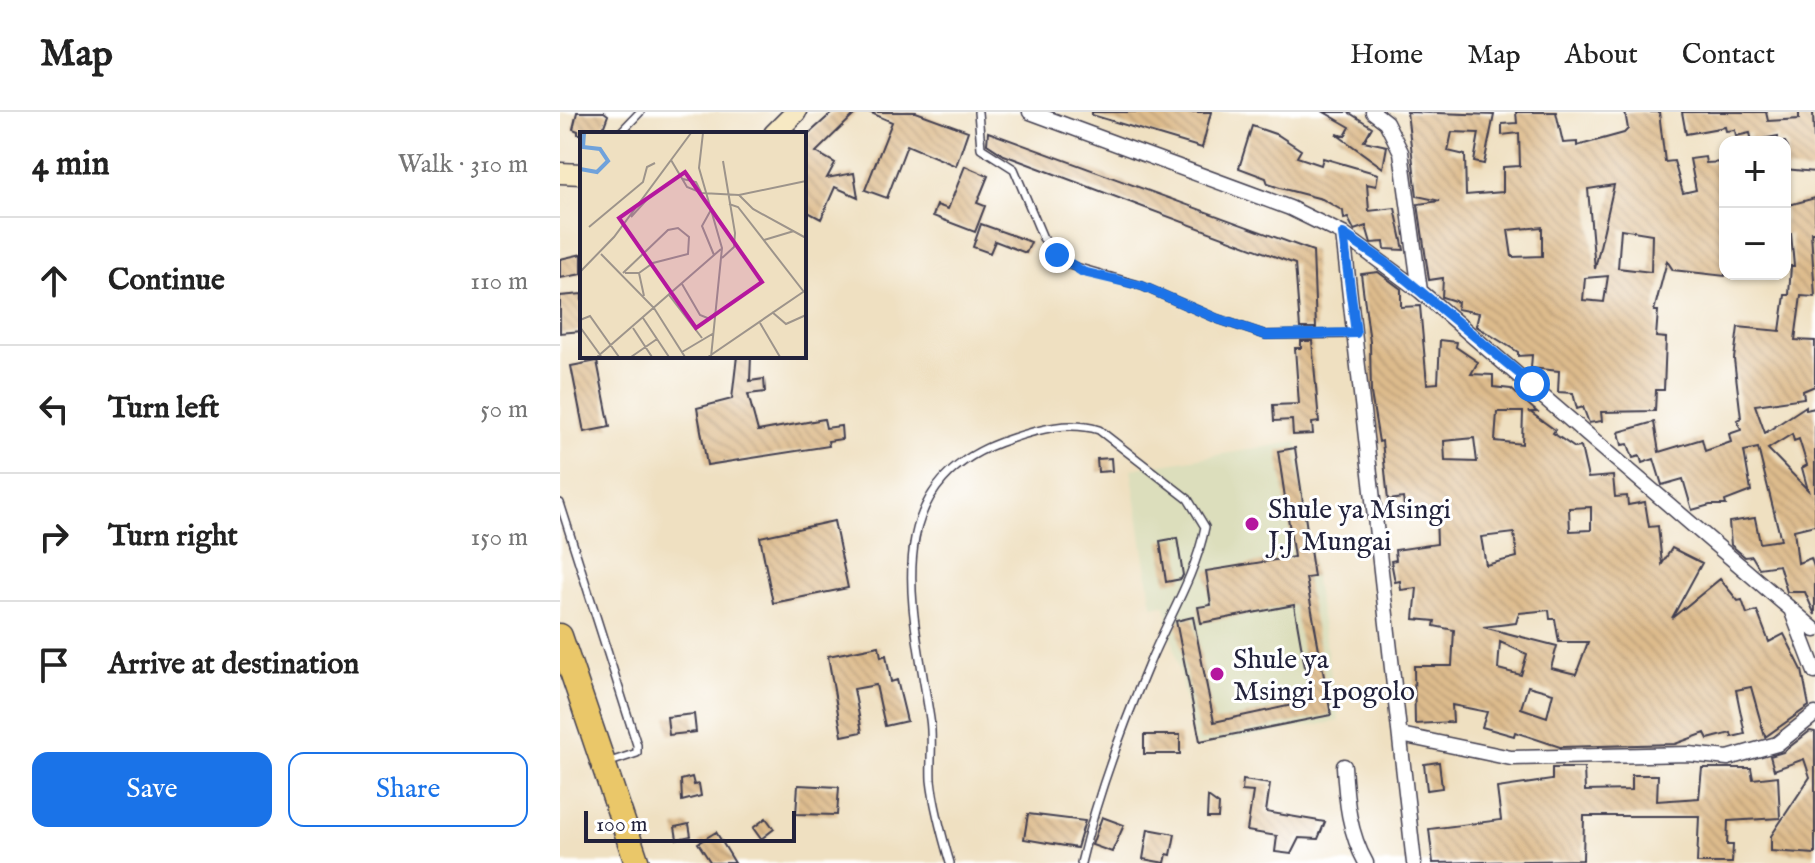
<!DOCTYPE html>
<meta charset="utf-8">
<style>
body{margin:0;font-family:"IM FELL English",serif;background:#f2f2f2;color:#222}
.controls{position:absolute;right:24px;top:24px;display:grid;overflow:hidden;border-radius:16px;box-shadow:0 2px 6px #0004}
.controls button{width:72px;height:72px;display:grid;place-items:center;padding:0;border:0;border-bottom:2px solid #e0e0e0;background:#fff;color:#222;font:40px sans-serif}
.scale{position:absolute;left:24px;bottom:20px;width:212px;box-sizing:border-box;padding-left:8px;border:4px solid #22223b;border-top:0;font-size:22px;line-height:28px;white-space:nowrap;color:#22223b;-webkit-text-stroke:6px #fff;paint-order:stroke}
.stop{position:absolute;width:24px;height:24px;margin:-18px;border:6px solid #1a73e8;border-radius:50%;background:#fff}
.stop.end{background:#1a73e8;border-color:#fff;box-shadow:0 2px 8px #0008}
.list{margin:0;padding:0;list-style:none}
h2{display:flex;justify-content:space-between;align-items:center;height:104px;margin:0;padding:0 32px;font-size:34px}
h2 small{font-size:26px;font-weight:400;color:#767676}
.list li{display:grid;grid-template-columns:52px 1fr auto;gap:24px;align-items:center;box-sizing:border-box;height:128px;padding:0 32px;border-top:2px solid #e0e0e0}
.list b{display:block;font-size:30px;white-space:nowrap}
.list em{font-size:26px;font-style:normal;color:#767676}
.actions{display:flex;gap:16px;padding:24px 32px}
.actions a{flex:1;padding:18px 0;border:2px solid #1a73e8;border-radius:16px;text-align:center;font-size:28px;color:#1a73e8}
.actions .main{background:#1a73e8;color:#fff}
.icon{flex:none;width:44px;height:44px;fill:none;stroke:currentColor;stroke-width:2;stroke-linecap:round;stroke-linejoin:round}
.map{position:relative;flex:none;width:1255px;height:751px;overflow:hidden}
header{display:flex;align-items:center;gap:48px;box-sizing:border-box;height:112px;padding:0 40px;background:#fff;border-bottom:2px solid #e0e0e0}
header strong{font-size:38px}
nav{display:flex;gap:44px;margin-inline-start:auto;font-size:28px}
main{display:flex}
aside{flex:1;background:#fff}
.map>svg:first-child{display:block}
</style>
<header>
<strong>Map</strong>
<nav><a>Home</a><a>Map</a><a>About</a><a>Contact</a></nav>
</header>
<main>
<aside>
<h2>4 min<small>Walk · 310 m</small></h2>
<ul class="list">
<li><svg class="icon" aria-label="ahead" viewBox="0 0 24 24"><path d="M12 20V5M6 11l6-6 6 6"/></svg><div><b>Continue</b></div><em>110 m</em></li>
<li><svg class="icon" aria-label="left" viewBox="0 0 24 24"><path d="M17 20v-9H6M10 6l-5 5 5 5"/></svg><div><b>Turn left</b></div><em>50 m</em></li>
<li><svg class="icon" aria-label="right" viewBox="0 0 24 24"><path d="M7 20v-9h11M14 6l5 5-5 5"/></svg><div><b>Turn right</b></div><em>150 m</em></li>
<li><svg class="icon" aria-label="arrive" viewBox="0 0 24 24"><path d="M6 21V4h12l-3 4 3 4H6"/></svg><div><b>Arrive at destination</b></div></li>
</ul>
<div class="actions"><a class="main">Save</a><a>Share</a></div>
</aside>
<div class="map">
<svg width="1255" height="751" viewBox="0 0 1255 751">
<defs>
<pattern id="building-back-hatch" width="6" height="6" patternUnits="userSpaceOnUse" patternTransform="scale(2)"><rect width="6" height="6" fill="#ddbb8c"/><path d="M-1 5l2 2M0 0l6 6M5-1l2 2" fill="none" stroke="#bda07a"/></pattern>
</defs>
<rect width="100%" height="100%" fill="#fff"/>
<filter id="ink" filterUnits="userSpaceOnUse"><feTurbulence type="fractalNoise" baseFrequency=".0125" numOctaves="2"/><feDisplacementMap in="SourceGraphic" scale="16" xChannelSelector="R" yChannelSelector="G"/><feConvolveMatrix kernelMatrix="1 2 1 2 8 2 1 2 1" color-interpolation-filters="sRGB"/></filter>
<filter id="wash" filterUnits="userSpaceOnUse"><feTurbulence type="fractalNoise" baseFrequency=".006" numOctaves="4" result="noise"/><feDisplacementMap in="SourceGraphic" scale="32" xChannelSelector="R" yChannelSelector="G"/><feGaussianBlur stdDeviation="1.8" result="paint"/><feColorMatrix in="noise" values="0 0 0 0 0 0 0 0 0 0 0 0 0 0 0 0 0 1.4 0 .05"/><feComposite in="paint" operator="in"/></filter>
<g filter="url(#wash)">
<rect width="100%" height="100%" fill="#efe0c1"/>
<path fill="#dcdebc" d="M 737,330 L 755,469 L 779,609 L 635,634 L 605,493 L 592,494 L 571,357 Z"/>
<g id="blocks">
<path fill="url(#building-back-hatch)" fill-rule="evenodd" d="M 17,0 L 44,0 L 48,3 L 41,22 L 18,22 L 18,19 L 13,17 Z
M 273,0 L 297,0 L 256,40 L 275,51 L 267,66 L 294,61 L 298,85 L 275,75 L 261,107 L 244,98 L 244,26 Z
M 309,0 L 356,0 L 408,19 L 396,54 L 347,33 L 327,86 L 305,78 L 332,10 Z
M 532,0 L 651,0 L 642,36 L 532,3 Z
M 764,0 L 788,0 L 812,15 L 804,29 L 827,34 L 823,56 L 776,22 L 785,24 L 790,15 Z
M 847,0 L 934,3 L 924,52 L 914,50 L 919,21 L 892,20 L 888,39 L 905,43 L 906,83 L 943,80 L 943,55 L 960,54 L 959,21 L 942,23 L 942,12 L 957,11 L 956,0 L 996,0 L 1003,31 L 1017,30 L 1017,34 L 1064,21 L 1068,17 L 1065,0 L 1099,0 L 1105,50 L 1114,49 L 1123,81 L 1136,78 L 1130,47 L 1145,45 L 1146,51 L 1165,50 L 1165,164 L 1113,158 L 1107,149 L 1094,199 L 1098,199 L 1096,225 L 1106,226 L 1104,278 L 1096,278 L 1095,299 L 1041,300 L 1042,309 L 1029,311 L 1023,295 L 1017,297 L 1013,281 L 998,280 L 999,259 L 971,256 L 972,243 L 958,244 L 958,240 L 916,214 L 919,201 L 897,197 L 898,190 L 882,185 L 883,166 L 869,168 L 858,92 L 880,89 L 857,84 ZM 1054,73 L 1035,157 L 1028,77 ZM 982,115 L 982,144 L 952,145 L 948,118 ZM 1061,117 L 1092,122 L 1091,160 L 1058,156 ZM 1048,164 L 1044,190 L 1023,188 L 1025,166 Z
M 1122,0 L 1206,0 L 1208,9 L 1239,7 L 1239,0 L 1253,0 L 1255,60 L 1225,57 L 1228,35 L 1225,30 L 1218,30 L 1218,24 L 1192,29 L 1190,21 L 1176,24 L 1175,18 L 1166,19 L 1165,15 L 1126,22 Z
M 692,14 L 718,23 L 741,38 L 737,45 L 761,53 L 763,46 L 818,62 L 816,74 L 807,72 L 809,99 L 835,96 L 844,138 L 825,137 L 824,130 L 811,131 L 806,114 L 794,118 L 788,106 L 784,107 L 783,99 L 762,87 L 720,76 L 708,72 L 706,66 L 679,56 Z
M 428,20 L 753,139 L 756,216 L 740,216 L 735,152 L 444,43 L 427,32 Z
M 405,54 L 428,64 L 417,91 L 425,94 L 415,120 L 373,104 L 377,93 L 388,97 Z
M 1255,86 L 1255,120 L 1251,120 L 1255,185 L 1241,184 L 1235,228 L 1255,229 L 1255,274 L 1243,279 L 1244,286 L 1195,293 L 1205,321 L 1246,294 L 1246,298 L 1255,296 L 1255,413 L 1234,418 L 1238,451 L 1251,446 L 1255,458 L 1255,503 L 1245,480 L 1227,480 L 1219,453 L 1199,456 L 1192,444 L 1185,445 L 1171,433 L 1169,410 L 1195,406 L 1200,431 L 1221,428 L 1198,336 L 1184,339 L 1191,379 L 1165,389 L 1166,393 L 1150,393 L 1132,398 L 1123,367 L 1102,373 L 1094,347 L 1082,351 L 1080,344 L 1073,346 L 1068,332 L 1062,333 L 1059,320 L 1094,310 L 1099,340 L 1142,327 L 1145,339 L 1171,330 L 1169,322 L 1181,318 L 1177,308 L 1181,306 L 1174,247 L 1178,215 L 1220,219 L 1225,183 L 1229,183 L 1231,154 L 1234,154 L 1231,122 L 1225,122 L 1225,94 ZM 1232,322 L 1234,329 L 1239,327 L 1247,353 L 1242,356 L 1248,378 L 1208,337 Z
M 421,112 L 471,130 L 466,141 L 435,129 L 430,141 L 413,135 Z
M 22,142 L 22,162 L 0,166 L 0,147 Z
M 818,160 L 841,177 L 841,195 L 860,194 L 867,272 L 878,271 L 880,228 L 897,230 L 896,235 L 918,250 L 911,262 L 933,263 L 933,275 L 951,277 L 977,300 L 970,300 L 995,318 L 993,321 L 1015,336 L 1021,335 L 1028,366 L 1053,364 L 1055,385 L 1067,384 L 1068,393 L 1085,390 L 1089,415 L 1098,414 L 1102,452 L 1112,436 L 1142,451 L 1112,506 L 1160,467 L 1178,489 L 1182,488 L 1187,502 L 1197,499 L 1209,530 L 1224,522 L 1242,558 L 1249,594 L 1205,625 L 1191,575 L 1176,578 L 1185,622 L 1172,625 L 1171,621 L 1148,627 L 1145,621 L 1115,632 L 1000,635 L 955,620 L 954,624 L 922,615 L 927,600 L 892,593 L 893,610 L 855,612 L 854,554 L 892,554 L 894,518 L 874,514 L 875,509 L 854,507 L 857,476 L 841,478 L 840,469 L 835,470 L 831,449 L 836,448 L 835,438 L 877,432 L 876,402 L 845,402 L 843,386 L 828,388 L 822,329 L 819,330 L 811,281 L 810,230 L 801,162 ZM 937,300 L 963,300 L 962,332 L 935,329 ZM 914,326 L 917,350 L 885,349 L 884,329 ZM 1031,395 L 1031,418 L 1010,419 L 1009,396 ZM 954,421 L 957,445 L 926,453 L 921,425 ZM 989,498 L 990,507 L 995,507 L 999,530 L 1028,530 L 1016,562 L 991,556 L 997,534 L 923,515 L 956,511 L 959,501 ZM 940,530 L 967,542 L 961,563 L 938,557 ZM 968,574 L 993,581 L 987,605 L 961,596 Z
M 22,182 L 22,219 L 0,221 L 0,184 Z
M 741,229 L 752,229 L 759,310 L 752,311 L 753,322 L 733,323 L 732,308 L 714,309 L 713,293 L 739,292 L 735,236 L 741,236 Z
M 177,244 L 191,244 L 190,269 L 204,267 L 205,280 L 188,282 L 198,319 L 264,307 L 266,316 L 281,314 L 282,327 L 268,329 L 269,334 L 147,353 L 137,296 L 172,287 Z
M 37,249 L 50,315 L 24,320 L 11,254 Z
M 735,336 L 754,465 L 746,466 L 771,603 L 640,629 L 616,509 L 633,505 L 654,610 L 751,589 L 734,493 L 641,511 L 638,495 L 651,493 L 646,459 L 734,445 L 718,339 Z
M 551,346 L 552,359 L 538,360 L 537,347 Z
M 274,409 L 288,476 L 213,491 L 200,425 Z
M 617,426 L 623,463 L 621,467 L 606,470 L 600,429 Z
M 319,534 L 321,545 L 326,543 L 331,570 L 337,568 L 347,609 L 325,614 L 316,573 L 294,577 L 302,620 L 282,624 L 268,544 Z
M 134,602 L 136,620 L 109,623 L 107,605 Z
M 1250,619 L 1255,620 L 1255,742 L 1211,739 L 1211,724 L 1250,665 L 1244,647 L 1214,658 L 1210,644 L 1223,640 Z
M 584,623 L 620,623 L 620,642 L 584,642 Z
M 879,650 L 882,676 L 867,678 L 864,652 Z
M 992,656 L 1024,656 L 1025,679 L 1072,678 L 1072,663 L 1098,663 L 1097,689 L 1139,686 L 1142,656 L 1191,656 L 1193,667 L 1218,664 L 1220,706 L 1168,709 L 1167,733 L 1173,733 L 1172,751 L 1137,751 L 1139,704 L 1024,704 L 1023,748 L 873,751 L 869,717 L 941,708 L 937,676 L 992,668 Z
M 132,665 L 134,673 L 139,672 L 141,684 L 122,689 L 121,668 Z
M 683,668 L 710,672 L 706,700 L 765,710 L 758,727 L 739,726 L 731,742 L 715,740 L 717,724 L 687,719 L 693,680 L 682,679 Z
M 238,673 L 279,675 L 277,703 L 236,702 Z
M 648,685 L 659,693 L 658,706 L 647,706 Z
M 468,702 L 525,709 L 517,736 L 464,727 Z
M 542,705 L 564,713 L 552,740 L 532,733 Z
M 206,706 L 214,717 L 201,727 L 193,716 Z
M 129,712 L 131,724 L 117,727 L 115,715 Z
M 588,717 L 615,722 L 611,743 L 607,742 L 605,751 L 583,747 Z
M 156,720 L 175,751 L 151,751 L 138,731 Z"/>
</g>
</g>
<g filter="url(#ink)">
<use href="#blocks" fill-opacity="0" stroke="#413e4f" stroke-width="2"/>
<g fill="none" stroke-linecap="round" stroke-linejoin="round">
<g stroke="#413e4f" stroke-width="10">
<path id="service" d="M 418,0 L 421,36 L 454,57 L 483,126 L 509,153 L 582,174 L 658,207 L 706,223 L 794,222
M 59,22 L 80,0
M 0,391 L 77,633 L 77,641 L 47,651
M 390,751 C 382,724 374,696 371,668 C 370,648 373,627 370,607 C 354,499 313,371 450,327 C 479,317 509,309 539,318 L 628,387 L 645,415 C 635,465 608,506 589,552 C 562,616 537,683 521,751"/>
</g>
<g stroke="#413e4f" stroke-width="17">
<path id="minor" d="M 470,0 L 730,96 L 783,122 L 860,179 L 1255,518
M 813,0 L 826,10 L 841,40 L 860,179
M 783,122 L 854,751
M 1232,500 L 1255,560
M 841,623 L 951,646 L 1129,642 L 1168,646 L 1217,632 L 1255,602
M 784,654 C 786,688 789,721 806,751"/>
</g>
<g stroke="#413e4f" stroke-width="23">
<path id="secondary" d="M 214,22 L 236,0
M 0,61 L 22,62"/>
</g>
<g stroke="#413e4f" stroke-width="27">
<path id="trunk" d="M 0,524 L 77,751"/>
</g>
<use href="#service" stroke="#fff" stroke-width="7"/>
<use href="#minor" stroke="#fff" stroke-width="14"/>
<use href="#secondary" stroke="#f7e9c3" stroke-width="20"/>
<use href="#trunk" stroke="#eac769" stroke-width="24"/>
</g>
</g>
<g fill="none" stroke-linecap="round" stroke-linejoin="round" filter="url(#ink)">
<path stroke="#1a73e8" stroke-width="10" d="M 497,143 L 523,160 L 582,174 L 658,207 L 706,223 L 796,221 L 783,122 L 825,150 L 972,272"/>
</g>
<g fill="#b5179e" stroke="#fff" stroke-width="3">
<circle cx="692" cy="412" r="8"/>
<circle cx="657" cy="562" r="8"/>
</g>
<g text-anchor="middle" stroke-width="6" stroke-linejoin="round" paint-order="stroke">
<g font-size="28" fill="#22223b" stroke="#fff" text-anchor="start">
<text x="708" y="406">Shule ya Msingi<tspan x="708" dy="32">J.J Mungai</tspan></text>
<text x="673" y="556">Shule ya<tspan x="673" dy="32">Msingi Ipogolo</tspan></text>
</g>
</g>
<g transform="translate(20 20)">
<rect width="226" height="226" fill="#efe0c1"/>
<path fill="none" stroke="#70a2db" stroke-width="4" d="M 0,37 L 17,40 L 28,29 L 20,17 L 3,15 L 4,1"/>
<path fill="none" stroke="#9d948b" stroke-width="2" d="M 123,1 L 119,36 L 142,116 L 131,225M 91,28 L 107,55 L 122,61 L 159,63 L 226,49M 103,47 L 116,50 L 121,60M 159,63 L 173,77 L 226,106M 149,72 L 158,75 L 224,160M 132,76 L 122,94 L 134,123M 51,85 L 71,63M 9,95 L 63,50 L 67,35 L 75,31M 184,108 L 214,99M 21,122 L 74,176 L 105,225M 142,126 L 154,115 L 155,101 L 143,29M 0,140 L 34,105 L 111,1M 43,141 L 88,98 L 98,96 L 109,105 L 108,122 L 73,131 L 59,141M 45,141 L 59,141 L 64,164M 102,152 L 120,183 L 130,187 L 135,181M 89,163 L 122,206M 192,180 L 206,192 L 226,183M 63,186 L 89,225M 0,188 L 10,184 L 39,225M 180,191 L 200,225M 0,195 L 21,224M 53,196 L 72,225M 102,220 L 134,201M 17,225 L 141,117M 51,225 L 77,207M 128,225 L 226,158"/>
<path fill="#b5179e" fill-opacity="0.15" stroke="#b5179e" stroke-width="4" d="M 105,40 L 182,150 L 116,196 L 39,86 Z"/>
<rect width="226" height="226" fill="none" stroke="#22223b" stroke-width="4"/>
</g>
</svg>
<div class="controls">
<button>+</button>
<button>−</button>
</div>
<div class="scale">100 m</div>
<div class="stop" style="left:972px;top:272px"></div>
<div class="stop end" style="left:497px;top:143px"></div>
</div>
</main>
